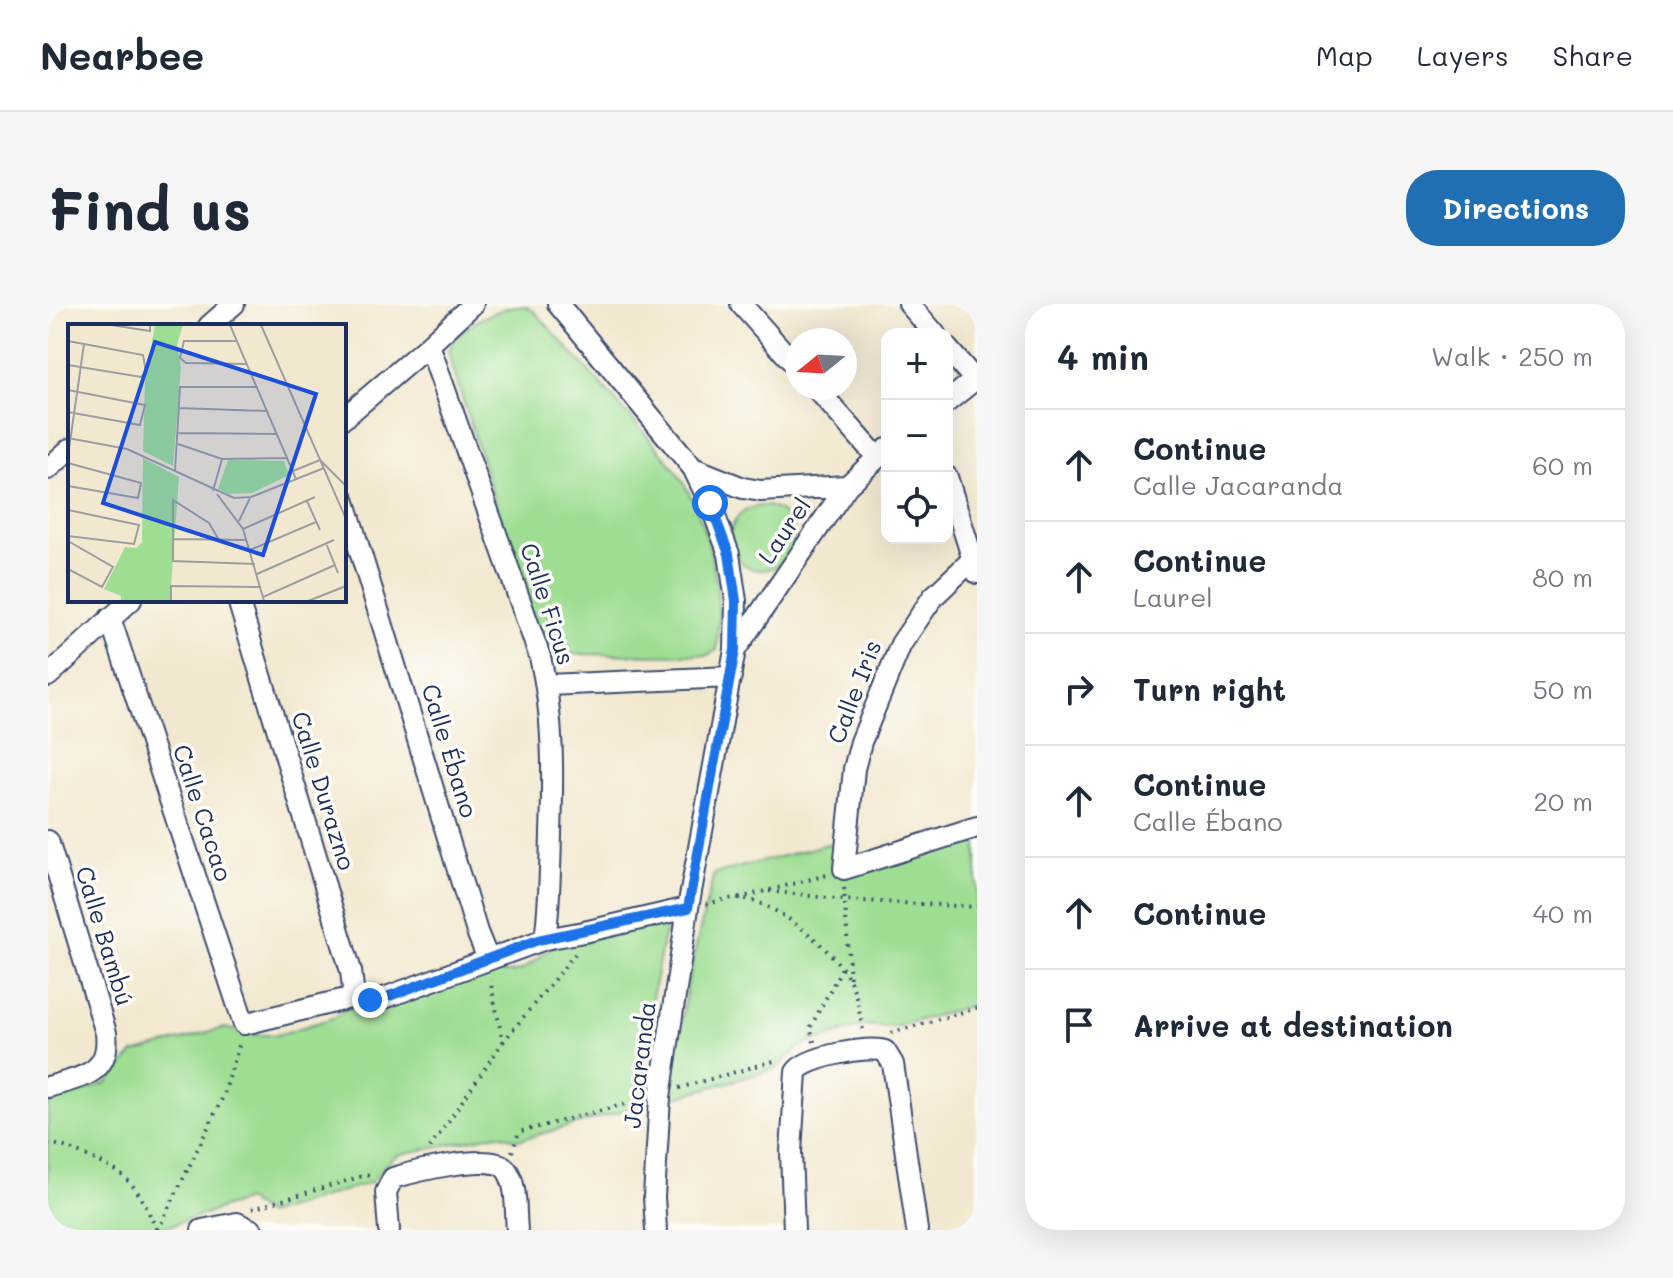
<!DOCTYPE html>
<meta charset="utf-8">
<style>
body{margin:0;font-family:Mali,sans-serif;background:#f6f6f7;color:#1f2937}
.controls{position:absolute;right:24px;top:24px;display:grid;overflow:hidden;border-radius:16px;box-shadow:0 8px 32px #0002}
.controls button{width:72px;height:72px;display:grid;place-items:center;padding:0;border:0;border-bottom:2px solid #e0e1e3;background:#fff;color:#1f2937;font:40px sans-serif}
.compass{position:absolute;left:737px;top:24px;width:72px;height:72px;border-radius:50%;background:#fff;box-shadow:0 8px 32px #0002;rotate:252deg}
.stop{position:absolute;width:24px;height:24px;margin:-18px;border:6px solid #1a73e8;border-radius:50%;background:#fff}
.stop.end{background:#1a73e8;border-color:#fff;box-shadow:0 2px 8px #0008}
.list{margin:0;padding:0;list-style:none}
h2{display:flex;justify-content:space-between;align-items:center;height:104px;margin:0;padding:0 32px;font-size:34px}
h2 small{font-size:26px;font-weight:400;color:#747a83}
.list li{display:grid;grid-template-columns:52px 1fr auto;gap:24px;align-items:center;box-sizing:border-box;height:112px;padding:0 32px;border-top:2px solid #e0e1e3}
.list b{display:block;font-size:30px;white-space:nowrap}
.list p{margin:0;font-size:26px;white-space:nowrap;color:#747a83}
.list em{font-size:26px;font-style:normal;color:#747a83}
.icon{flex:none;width:44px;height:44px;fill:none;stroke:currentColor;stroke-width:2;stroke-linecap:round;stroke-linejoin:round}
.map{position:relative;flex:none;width:929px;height:926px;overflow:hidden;border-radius:32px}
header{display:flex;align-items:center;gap:48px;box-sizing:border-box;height:112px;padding:0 40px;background:#fff;border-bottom:2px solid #e0e1e3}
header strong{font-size:38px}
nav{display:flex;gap:44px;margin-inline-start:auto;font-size:28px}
.intro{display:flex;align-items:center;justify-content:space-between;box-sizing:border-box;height:192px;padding:0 48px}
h1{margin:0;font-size:56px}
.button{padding:20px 36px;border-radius:32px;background:#1f6fb2;color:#fff;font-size:28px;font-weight:700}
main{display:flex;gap:48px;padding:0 48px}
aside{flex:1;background:#fff;border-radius:32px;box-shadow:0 8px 32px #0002}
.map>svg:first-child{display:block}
</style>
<header>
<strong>Nearbee</strong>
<nav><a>Map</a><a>Layers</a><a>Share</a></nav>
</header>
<div class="intro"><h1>Find us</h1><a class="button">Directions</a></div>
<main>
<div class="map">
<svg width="929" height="926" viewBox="0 0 929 926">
<rect width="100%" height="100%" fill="#fdfcf7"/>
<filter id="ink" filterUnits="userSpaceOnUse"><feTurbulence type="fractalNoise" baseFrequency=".0125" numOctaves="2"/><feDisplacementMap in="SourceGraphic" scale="16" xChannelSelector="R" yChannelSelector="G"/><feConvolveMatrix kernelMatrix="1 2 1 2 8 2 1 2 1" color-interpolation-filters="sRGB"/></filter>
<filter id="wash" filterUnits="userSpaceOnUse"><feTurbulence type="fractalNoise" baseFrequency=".006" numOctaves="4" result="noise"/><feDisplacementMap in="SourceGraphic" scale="32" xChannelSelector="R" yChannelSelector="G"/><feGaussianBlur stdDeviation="1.8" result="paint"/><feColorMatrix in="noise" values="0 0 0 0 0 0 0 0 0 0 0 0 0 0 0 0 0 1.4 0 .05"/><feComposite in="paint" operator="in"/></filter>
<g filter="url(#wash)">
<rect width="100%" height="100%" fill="#f2e8cf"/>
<path fill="#9ede93" stroke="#5c8678" stroke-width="2" d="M 466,2 L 478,2 L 487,8 C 516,40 545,72 574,104 C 598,131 626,158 642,191 C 666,240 674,292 669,346 L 660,351 L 503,350 L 496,347 L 491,339 L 401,51 C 403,25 443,8 466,2 Z
M682 234a32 32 0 1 1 64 0a32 32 0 1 1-64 0Z
M 929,526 L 929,700 L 847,723 L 816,721 L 751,743 L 729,764 L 625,794 C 628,719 647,643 666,570 L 784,539 L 793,551 L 818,552 Z
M 618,620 L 599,720 L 589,803 L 471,836 L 450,830 L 349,851 L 337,861 L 324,878 L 219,911 L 198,896 L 109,926 L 0,926 L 0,799 L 59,779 L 86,749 L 176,724 L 208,731 L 229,731 L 285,714 L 318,692 L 435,663 C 481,684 487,644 518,636 C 551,629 585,625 618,620 Z"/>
</g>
<g filter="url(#ink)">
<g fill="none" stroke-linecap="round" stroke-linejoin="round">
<g stroke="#3b4b6f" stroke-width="24">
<path id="street" d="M 510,0 L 645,164 L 662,199 L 681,250 L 688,297 L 687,346 L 640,604 L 612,793 L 606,893 L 608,926
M 693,0 L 749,63
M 861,0 L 887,30
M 161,22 L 186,0
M 381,41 L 492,353 C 506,411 505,471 503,530 C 502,565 502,600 497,635
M 899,44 L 927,76
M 768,84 L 829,153
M 899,98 L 929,74
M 296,114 L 381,41 L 425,0
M 645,164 L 695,184 L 713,187 L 799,182
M 0,165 L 22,145
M 899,173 L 929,269
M 296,195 L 429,628 L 440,655
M 925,255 L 885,293 L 853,340 L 813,438 L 806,465 L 796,565 L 929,523
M 190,296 L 303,667 L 306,693
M 62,314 L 196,720 L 306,693 L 322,696 L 336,694 L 497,635 L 536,628 L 640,604
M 687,346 L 799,182 L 839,145
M 0,372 L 83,296
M 499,381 L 683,373
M 0,537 L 58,729 C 63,771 32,773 0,783
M 154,926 L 189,919 L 204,926
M 341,926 L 338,888 L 345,874 C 365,868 442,848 457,864 C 470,878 467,908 469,926
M 746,926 L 743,848 L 748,768 C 757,753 821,741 837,747 L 845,760 L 869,926"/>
</g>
<path stroke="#3b4b6f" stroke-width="4" stroke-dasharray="2 6" stroke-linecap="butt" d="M 796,584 L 802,675
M 721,587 L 797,596 L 929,603
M 691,594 L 779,571
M 658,600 C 668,598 679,594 689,594 C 724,594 788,647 802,677 C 810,692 811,710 815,726
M 843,729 L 929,704
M 455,738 L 527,650
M 766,738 L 762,724 L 794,664
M 631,784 L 726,757 L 731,758
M 0,840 C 13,840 24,846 36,851 C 82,870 89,882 109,926
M 382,844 L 455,738 L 442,676
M 464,848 L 471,828 L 593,796
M 204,905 L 325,869
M 110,926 L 175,793 L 192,738"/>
<use href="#street" stroke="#fff" stroke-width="20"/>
</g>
</g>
<g fill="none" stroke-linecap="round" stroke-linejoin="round" filter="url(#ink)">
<path stroke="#1a73e8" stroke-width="10" d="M 322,696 L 336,694 L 490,636 L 640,604 L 687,346 L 688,297 L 681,250 L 662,199"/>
</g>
<g text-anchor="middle" stroke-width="7" stroke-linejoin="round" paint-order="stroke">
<g font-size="24" fill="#1b2f5e" stroke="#fdfcf7">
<text transform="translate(737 227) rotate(-56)" y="8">Laurel</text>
<text transform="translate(499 300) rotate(72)" y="8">Calle Ficus</text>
<text transform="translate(807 388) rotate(-69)" y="8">Calle Iris</text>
<text transform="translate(401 447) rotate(73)" y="8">Calle Ébano</text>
<text transform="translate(275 487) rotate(73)" y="8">Calle Durazno</text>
<text transform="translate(154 509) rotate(72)" y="8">Calle Cacao</text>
<text transform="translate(56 632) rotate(73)" y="8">Calle Bambú</text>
<text transform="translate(592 761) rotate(-83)" y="8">Jacaranda</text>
</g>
</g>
<g transform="translate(20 20)">
<rect width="278" height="278" fill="#f2e8cf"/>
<path d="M 87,1 L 115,1 L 109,21 L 113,43 L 105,142 L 75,127 L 77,57 ZM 75,134 L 111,153 L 102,277 L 53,277 L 53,272 L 36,265 L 57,223 L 68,224 L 74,218 ZM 160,136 L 216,137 L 221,151 L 184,169 L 161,170 L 150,165 Z" fill="#9ede93"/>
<path fill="none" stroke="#9c9ea2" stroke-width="2" d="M 43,1 L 82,7 L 82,1M 162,1 L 228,155M 193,1 L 278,195M 0,17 L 75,31 L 78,48 L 73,53 L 0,41M 169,17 L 116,17 L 112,34 L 118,39 L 179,40M 0,66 L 77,81 L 72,101 L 0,88M 110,84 L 199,87M 109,109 L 209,110M 0,114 L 59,125 L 166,174 L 183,173 L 256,144M 110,120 L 154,135 L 219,134M 0,132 L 16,20M 0,139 L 73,159 L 70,174 L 0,162M 107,147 L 112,63 L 190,63M 225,147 L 252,136 L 278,162M 145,167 L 154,135M 149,170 L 175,205 L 196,277M 239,177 L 252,206M 0,186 L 71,201 L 66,220 L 0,212M 171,197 L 182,174M 175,205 L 247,173M 105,215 L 179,216M 151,216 L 141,199 L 105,176 L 105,237 L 187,240M 0,217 L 45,243 L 34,263 L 0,245M 258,219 L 270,249M 182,226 L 248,198M 189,250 L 266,216M 195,273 L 267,241M 103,277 L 103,262 L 193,263M 240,277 L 278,262"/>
<path fill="#1d4ed8" fill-opacity="0.15" stroke="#1d4ed8" stroke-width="4" d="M 87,18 L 248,70 L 195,231 L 35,179 Z"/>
<rect width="278" height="278" fill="none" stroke="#1b2f5e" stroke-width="4"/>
</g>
</svg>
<div class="controls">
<button>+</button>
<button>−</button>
<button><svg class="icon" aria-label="locate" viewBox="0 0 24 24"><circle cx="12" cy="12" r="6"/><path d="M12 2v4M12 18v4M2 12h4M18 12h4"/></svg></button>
</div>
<svg class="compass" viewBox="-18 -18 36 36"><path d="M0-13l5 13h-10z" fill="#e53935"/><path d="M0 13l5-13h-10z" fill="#747a83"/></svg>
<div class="stop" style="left:662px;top:199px"></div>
<div class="stop end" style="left:322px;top:696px"></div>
</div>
<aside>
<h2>4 min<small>Walk · 250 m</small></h2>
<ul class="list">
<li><svg class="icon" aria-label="ahead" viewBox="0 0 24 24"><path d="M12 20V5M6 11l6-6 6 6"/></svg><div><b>Continue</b><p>Calle Jacaranda</p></div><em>60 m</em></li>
<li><svg class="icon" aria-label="ahead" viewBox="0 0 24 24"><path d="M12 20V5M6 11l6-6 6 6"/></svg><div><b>Continue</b><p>Laurel</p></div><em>80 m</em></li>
<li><svg class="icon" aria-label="right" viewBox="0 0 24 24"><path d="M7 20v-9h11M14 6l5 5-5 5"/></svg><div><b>Turn right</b></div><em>50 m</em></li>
<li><svg class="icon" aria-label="ahead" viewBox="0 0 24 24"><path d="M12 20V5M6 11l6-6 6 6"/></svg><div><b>Continue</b><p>Calle Ébano</p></div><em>20 m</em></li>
<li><svg class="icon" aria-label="ahead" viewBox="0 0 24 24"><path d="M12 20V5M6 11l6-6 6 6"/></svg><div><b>Continue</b></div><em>40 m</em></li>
<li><svg class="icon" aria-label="arrive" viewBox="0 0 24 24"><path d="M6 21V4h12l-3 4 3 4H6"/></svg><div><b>Arrive at destination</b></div></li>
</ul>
</aside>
</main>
